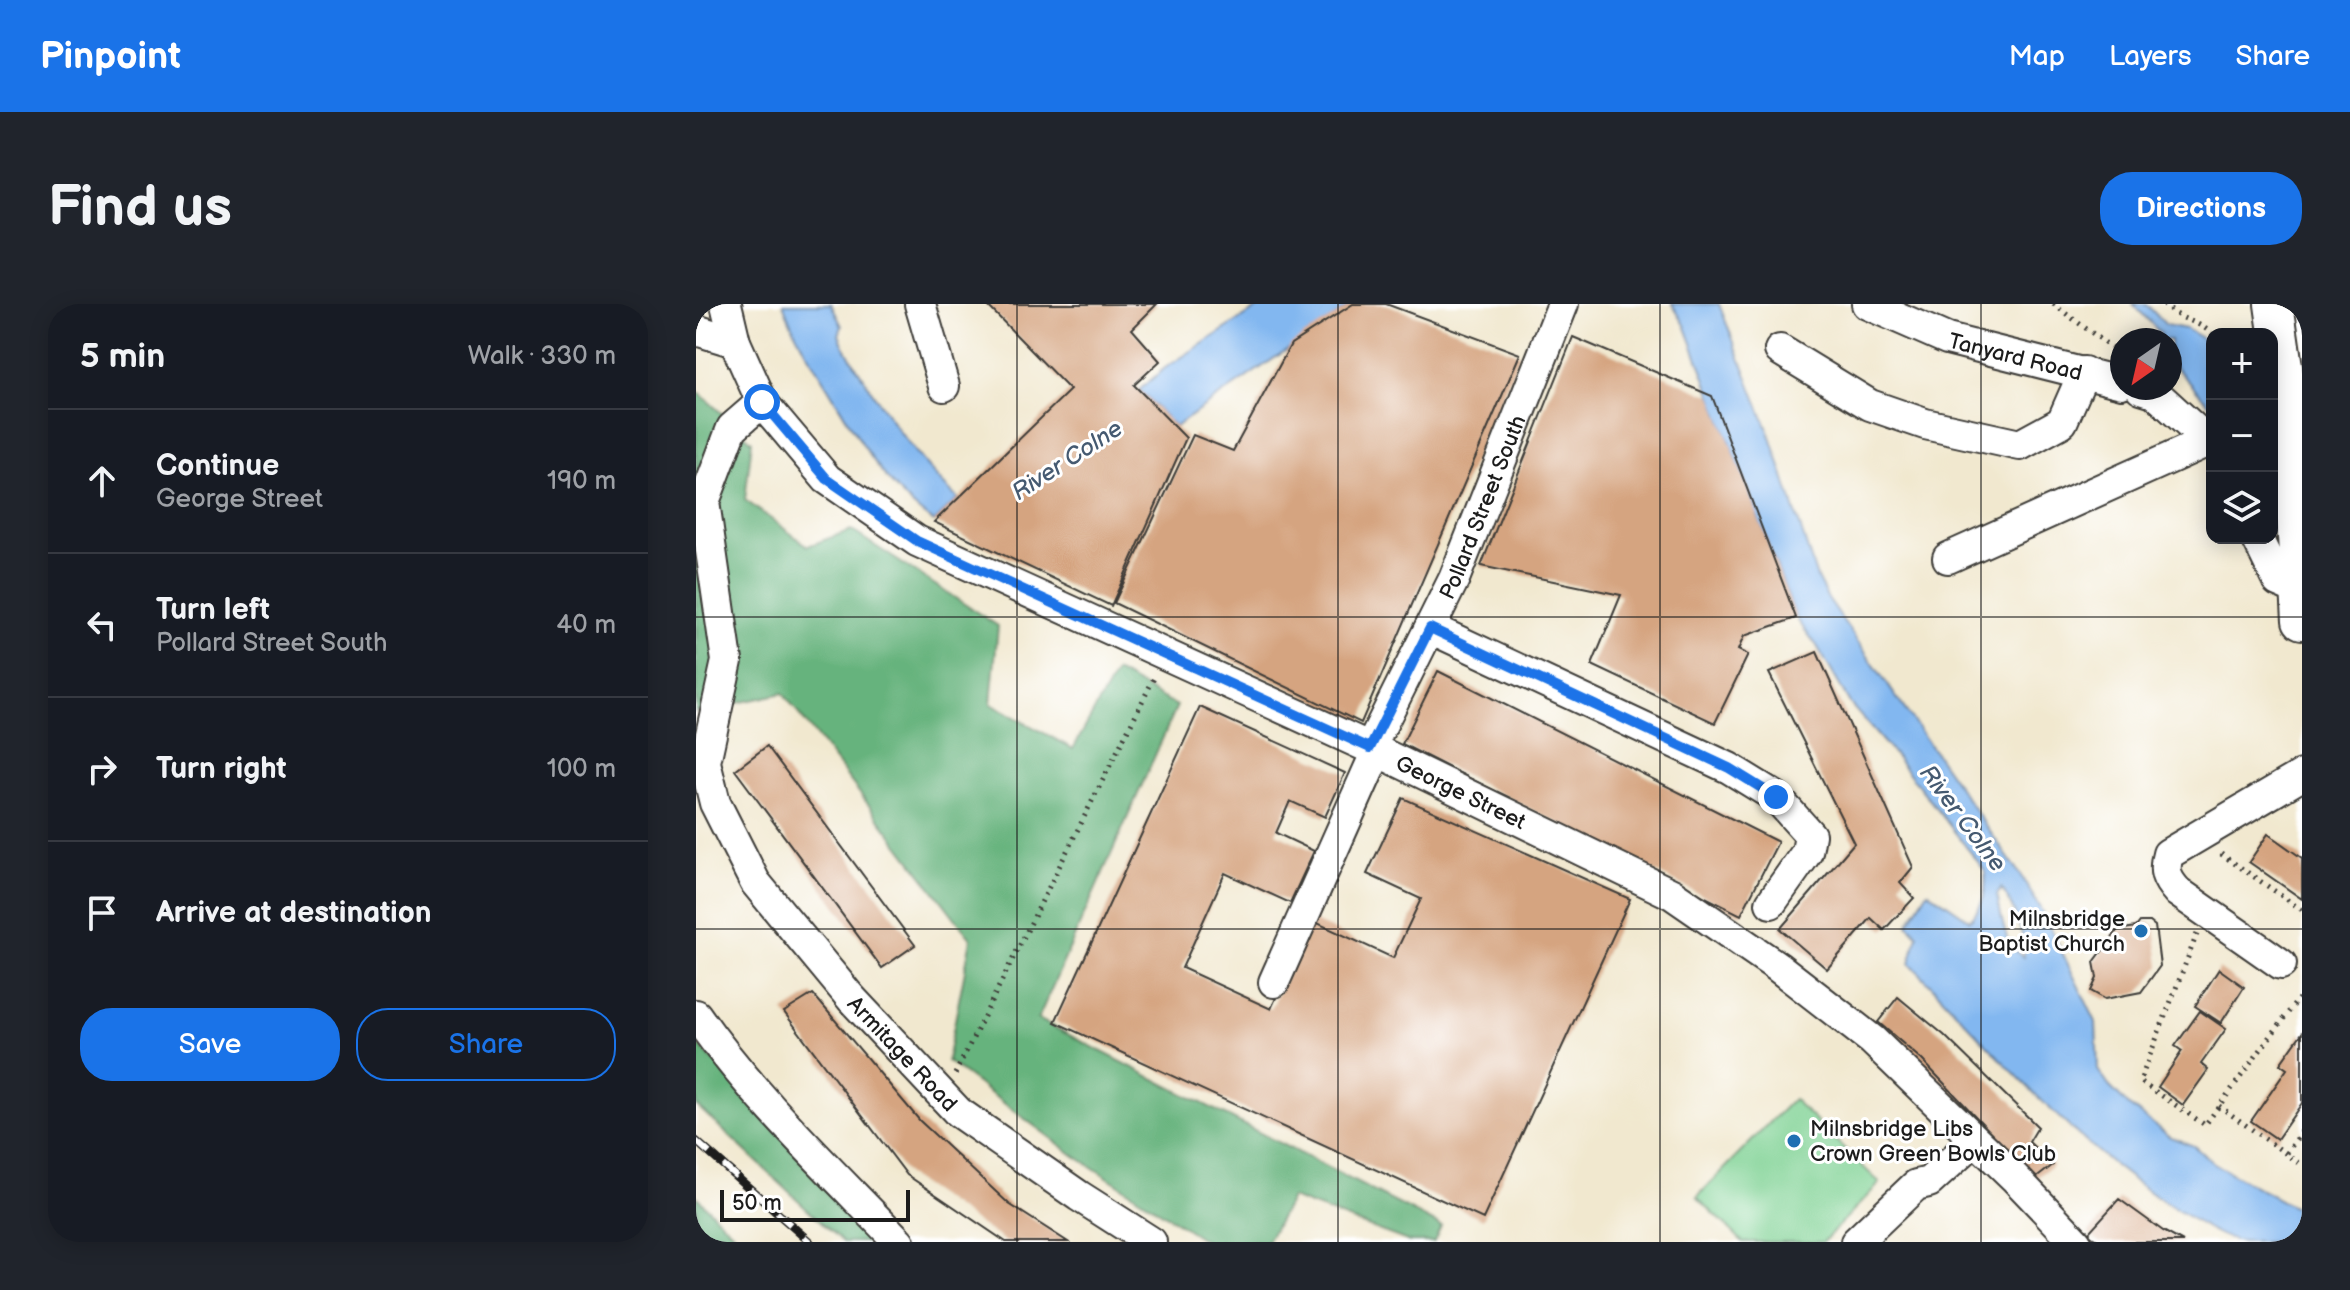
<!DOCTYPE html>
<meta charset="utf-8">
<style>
body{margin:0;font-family:"Balsamiq Sans",sans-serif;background:#20242c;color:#f1f3f6}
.controls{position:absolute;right:24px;top:24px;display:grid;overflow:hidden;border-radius:16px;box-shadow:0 4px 20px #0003}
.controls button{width:72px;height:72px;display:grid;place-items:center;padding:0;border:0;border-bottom:2px solid #363941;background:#171b24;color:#f1f3f6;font:40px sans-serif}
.compass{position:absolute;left:1414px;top:24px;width:72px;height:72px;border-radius:50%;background:#171b24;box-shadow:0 4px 20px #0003;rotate:214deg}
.scale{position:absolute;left:24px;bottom:20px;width:190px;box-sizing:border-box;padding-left:8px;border:4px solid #1c1c1c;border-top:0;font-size:22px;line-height:28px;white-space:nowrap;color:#1c1c1c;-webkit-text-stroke:6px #fff;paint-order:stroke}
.stop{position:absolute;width:24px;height:24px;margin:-18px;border:6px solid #1a73e8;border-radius:50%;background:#fff}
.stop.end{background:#1a73e8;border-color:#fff;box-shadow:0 2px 8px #0008}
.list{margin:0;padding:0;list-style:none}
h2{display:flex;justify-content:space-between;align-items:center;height:104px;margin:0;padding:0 32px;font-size:34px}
h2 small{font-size:26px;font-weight:400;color:#9ea1a6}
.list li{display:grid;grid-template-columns:52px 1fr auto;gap:24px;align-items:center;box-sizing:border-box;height:144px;padding:0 32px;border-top:2px solid #363941}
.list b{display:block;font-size:30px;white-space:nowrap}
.list p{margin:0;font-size:26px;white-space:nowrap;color:#9ea1a6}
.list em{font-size:26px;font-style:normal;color:#9ea1a6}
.actions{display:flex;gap:16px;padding:24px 32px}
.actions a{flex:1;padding:18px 0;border:2px solid #1a73e8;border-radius:32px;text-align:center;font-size:28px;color:#1a73e8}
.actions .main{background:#1a73e8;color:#fff}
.icon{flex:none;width:44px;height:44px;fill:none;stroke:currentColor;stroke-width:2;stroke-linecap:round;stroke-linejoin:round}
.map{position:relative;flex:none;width:1606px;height:938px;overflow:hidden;border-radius:32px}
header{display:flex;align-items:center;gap:48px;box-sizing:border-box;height:112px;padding:0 40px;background:#1a73e8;color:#fff}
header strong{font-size:38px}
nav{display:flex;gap:44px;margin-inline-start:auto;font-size:28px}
.intro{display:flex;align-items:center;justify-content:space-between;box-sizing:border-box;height:192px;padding:0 48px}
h1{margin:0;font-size:56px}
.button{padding:20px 36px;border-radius:32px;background:#1a73e8;color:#fff;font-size:28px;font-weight:700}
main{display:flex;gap:48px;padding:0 48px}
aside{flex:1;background:#171b24;border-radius:32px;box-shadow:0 4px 20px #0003}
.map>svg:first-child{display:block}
</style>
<header>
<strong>Pinpoint</strong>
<nav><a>Map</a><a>Layers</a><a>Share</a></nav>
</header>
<div class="intro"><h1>Find us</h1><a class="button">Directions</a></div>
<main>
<aside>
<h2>5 min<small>Walk · 330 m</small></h2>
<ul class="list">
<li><svg class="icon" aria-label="ahead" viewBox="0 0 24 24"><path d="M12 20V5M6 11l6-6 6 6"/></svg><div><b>Continue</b><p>George Street</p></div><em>190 m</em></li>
<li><svg class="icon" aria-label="left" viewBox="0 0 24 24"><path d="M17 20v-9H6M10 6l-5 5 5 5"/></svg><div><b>Turn left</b><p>Pollard Street South</p></div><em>40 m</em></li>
<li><svg class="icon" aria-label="right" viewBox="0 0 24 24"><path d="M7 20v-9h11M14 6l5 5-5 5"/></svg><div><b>Turn right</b></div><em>100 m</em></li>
<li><svg class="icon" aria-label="arrive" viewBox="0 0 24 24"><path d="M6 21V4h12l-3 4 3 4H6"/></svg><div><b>Arrive at destination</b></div></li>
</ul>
<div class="actions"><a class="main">Save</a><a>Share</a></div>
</aside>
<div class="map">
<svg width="1606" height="938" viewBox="0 0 1606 938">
<rect width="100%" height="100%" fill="#fff"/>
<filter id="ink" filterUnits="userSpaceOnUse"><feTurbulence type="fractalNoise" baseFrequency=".0125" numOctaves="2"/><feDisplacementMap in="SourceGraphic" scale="16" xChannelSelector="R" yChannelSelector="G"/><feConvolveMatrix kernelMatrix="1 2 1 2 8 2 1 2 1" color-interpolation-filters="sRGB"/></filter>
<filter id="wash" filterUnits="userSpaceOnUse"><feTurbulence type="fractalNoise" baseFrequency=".006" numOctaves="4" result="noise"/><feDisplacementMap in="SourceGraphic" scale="32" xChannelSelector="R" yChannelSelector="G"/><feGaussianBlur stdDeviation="1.8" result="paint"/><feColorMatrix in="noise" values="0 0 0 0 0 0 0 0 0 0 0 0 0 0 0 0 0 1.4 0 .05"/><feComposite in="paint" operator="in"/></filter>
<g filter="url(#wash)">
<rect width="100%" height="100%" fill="#f1e8cf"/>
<path fill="#7ed193" stroke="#4d7658" stroke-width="2" d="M 1097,795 L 1184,879 L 1127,938 L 1047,938 L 1001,893 Z"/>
<path fill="#66b37d" stroke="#41684c" stroke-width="2" d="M 0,86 L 56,137 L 49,196 L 112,242 L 155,226 L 302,322 L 295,400 L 377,445 L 420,368 L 481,402 L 342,715 L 745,922 L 738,938 L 714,938 L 595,894 L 571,938 L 511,938 L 379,852 L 251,757 L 275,635 L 87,389 L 0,408 Z
M 0,738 L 189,938 L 147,938 L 0,801 Z
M 0,892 L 46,938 L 0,938 Z"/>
<path fill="#82b7f0" stroke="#4f6a86" stroke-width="2" fill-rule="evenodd" d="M 87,0 L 135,0 L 146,22 L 143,31 L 148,42 C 181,97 215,151 262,195 L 238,218 C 189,186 161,131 131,82 C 114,55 98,30 87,0 Z
M 568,0 L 657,0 L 479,123 L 443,86 L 469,64 Z
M 976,0 L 1023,0 L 1075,133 L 1121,274 L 1132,295 L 1327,575 L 1349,613 L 1400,718 L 1402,766 L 1413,782 L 1433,802 L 1475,833 L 1498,842 L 1518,860 L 1606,908 L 1606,938 C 1587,938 1564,938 1545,938 C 1528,935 1510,924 1496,915 C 1386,852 1301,750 1214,659 L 1222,631 L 1212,620 L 1232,587 L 1274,616 C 1288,600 1291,588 1289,567 L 1201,454 L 1155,401 L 1121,342 L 1100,314 L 989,21 ZM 1305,584 C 1315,596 1332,638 1327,653 C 1307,638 1306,614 1301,591 Z
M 1437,0 L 1450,0 L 1470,21 L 1490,25 L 1516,40 L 1516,103 L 1474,57 L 1474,36 L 1462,36 L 1465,30 Z"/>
<g id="blocks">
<path fill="#d5a480" d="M 290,0 L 461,0 L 436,25 L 464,57 L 438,81 L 490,134 L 415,302 L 238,218 L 374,86 Z
M 657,0 L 690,0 L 824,50 L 665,419 L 418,299 L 497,131 L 537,147 L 595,40 Z
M 877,33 L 1016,92 L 1100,314 L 1048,332 L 1042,346 L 1052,351 L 1019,419 L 896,361 L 925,291 L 785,262 Z
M 1121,348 L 1217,563 L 1204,579 L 1218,594 L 1188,626 L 1175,614 L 1131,665 L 1084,625 L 1158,539 L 1073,369 Z
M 742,367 L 1082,538 L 1045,611 L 706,440 Z
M 504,403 L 649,469 L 629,513 L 594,497 L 580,529 L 618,547 L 594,599 L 529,569 L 486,664 L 575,705 L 615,616 L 697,654 L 725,595 L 671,570 L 707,494 L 934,595 L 787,915 L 359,718 Z
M 71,442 L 219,641 L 186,664 L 39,466 Z
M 1572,530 L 1606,554 L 1606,595 L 1553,558 Z
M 1444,618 L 1454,618 L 1459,622 L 1464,662 L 1445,688 L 1409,695 L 1395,687 L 1401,674 L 1398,658 L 1422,626 L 1440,623 Z
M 1523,665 L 1548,683 L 1525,719 L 1499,702 Z
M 117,690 L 224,817 L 313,900 L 372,938 L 310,938 L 211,871 L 88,708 Z
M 1202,693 L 1248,731 L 1342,823 L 1333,838 L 1357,861 L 1339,875 L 1226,756 L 1182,718 Z
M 1504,707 L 1530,725 L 1505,760 L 1512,766 L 1487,801 L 1462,783 L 1486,747 L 1479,742 Z
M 1606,729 L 1606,799 L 1581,835 L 1555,817 L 1591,765 L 1584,760 Z
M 1423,895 L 1467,927 L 1487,938 L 1404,938 L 1392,929 Z"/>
</g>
</g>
<g filter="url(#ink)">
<use href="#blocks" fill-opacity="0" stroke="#3c3b37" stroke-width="2"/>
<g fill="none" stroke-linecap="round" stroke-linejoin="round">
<g stroke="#3c3b37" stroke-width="34">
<g id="minor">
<path id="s1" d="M 30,0 L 39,38 L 66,98 L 131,175 L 221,237 L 681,447 L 976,590 L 1082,663 L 1176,736 L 1319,874 L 1380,938"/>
<path d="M 224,0 L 248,82"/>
<path id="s2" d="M 1171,0 L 1251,35 L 1426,79"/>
<path d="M 0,26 L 39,38"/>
<path d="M 1084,46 L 1174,101 L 1229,120 L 1324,141 L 1366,118 L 1388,68"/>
<path d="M 1445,84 L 1458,88 L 1516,141"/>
<path id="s3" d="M 66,98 L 36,124 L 8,198 L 31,357 L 9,458 L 19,499 L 59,578 L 155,694 L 262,808 L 383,892 L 455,938"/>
<path d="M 1561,234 L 1582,277 L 1603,286"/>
<path d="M 1252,254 L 1512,137"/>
<path d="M 734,324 L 1033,464 L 1080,493 L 1114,531 L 1111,548 L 1075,599"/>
<path id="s4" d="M 674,444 L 758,275 L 867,0"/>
<path d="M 1585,660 L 1482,588 C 1470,575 1467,567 1472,550 L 1606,471"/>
<path d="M 578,678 L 681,447"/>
<path d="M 0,711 C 58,794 133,865 203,938"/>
<path d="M 1160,938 L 1220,881 L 1233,878 L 1279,836"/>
</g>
</g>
<g stroke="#3c3b37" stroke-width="42">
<path id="major" d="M 1578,0 L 1591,91
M 1598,182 L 1606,316"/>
</g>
<path stroke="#3c3b37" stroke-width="5" stroke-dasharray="2 6" stroke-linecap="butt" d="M 1357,0 L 1423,49
M 1468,0 C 1484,18 1499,14 1516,30
M 1525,550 L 1606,606
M 1501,630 L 1444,777 L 1509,821 L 1606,690
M 259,770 L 459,372
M 1523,802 L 1606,861
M 1591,849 L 1606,827"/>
<use href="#minor" stroke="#fff" stroke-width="30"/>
<use href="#major" stroke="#fff" stroke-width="38"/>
<g stroke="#1c1c1c" stroke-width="9">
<path id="rail" d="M 0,837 L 114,938"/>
</g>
<use href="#rail" stroke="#fff" stroke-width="6" stroke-dasharray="18" stroke-linecap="butt"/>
<g stroke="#3c3b37" stroke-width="42" stroke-linecap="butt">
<path id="major-bridge" d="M 1591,91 L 1598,182"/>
</g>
<use href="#major-bridge" stroke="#fff" stroke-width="38"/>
</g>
</g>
<g fill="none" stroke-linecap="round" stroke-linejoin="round" filter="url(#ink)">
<path stroke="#1a73e8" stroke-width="10" d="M 66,98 L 131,175 L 221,237 L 674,444 L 734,324 L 1033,464 L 1080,493"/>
</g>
<path fill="none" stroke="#1c1c1c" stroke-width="2" stroke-opacity="0.55" d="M 321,0 L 321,938M 642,0 L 642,938M 964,0 L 964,938M 1285,0 L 1285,938M 0,313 L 1606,313M 0,625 L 1606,625"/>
<g fill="#1f6fb2" stroke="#fff" stroke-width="3">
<circle cx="1445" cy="627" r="8"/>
<circle cx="1098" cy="837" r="8"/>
</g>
<g text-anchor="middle" stroke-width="6" stroke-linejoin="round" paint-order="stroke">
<g font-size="22" fill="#1c1c1c" stroke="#fff">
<text dy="8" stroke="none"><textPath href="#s2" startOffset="158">Tanyard Road</textPath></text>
<text dy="8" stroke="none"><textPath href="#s4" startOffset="266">Pollard Street South</textPath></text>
<text dy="8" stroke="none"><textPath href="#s1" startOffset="914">George Street</textPath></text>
<text dy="8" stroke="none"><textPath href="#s3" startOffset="740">Armitage Road</textPath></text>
</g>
<g font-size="22" fill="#1c1c1c" stroke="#fff" text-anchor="end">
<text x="1429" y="622">Milnsbridge<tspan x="1429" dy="25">Baptist Church</tspan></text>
<text x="1114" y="832" text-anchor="start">Milnsbridge Libs<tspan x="1114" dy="25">Crown Green Bowls Club</tspan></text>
</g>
<g font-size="24" font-style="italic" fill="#455a71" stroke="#fff">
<text transform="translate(371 156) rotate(-33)" y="8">River Colne</text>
<text transform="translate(1267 514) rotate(53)" y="8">River Colne</text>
</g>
</g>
</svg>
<div class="controls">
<button>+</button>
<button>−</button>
<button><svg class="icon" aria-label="layers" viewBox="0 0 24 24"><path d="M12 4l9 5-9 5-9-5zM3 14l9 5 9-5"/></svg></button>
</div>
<svg class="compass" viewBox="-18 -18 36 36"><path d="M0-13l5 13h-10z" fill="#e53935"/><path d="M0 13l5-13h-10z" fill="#9ea1a6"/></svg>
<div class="scale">50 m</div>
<div class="stop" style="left:66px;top:98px"></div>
<div class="stop end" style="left:1080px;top:493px"></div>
</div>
</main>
